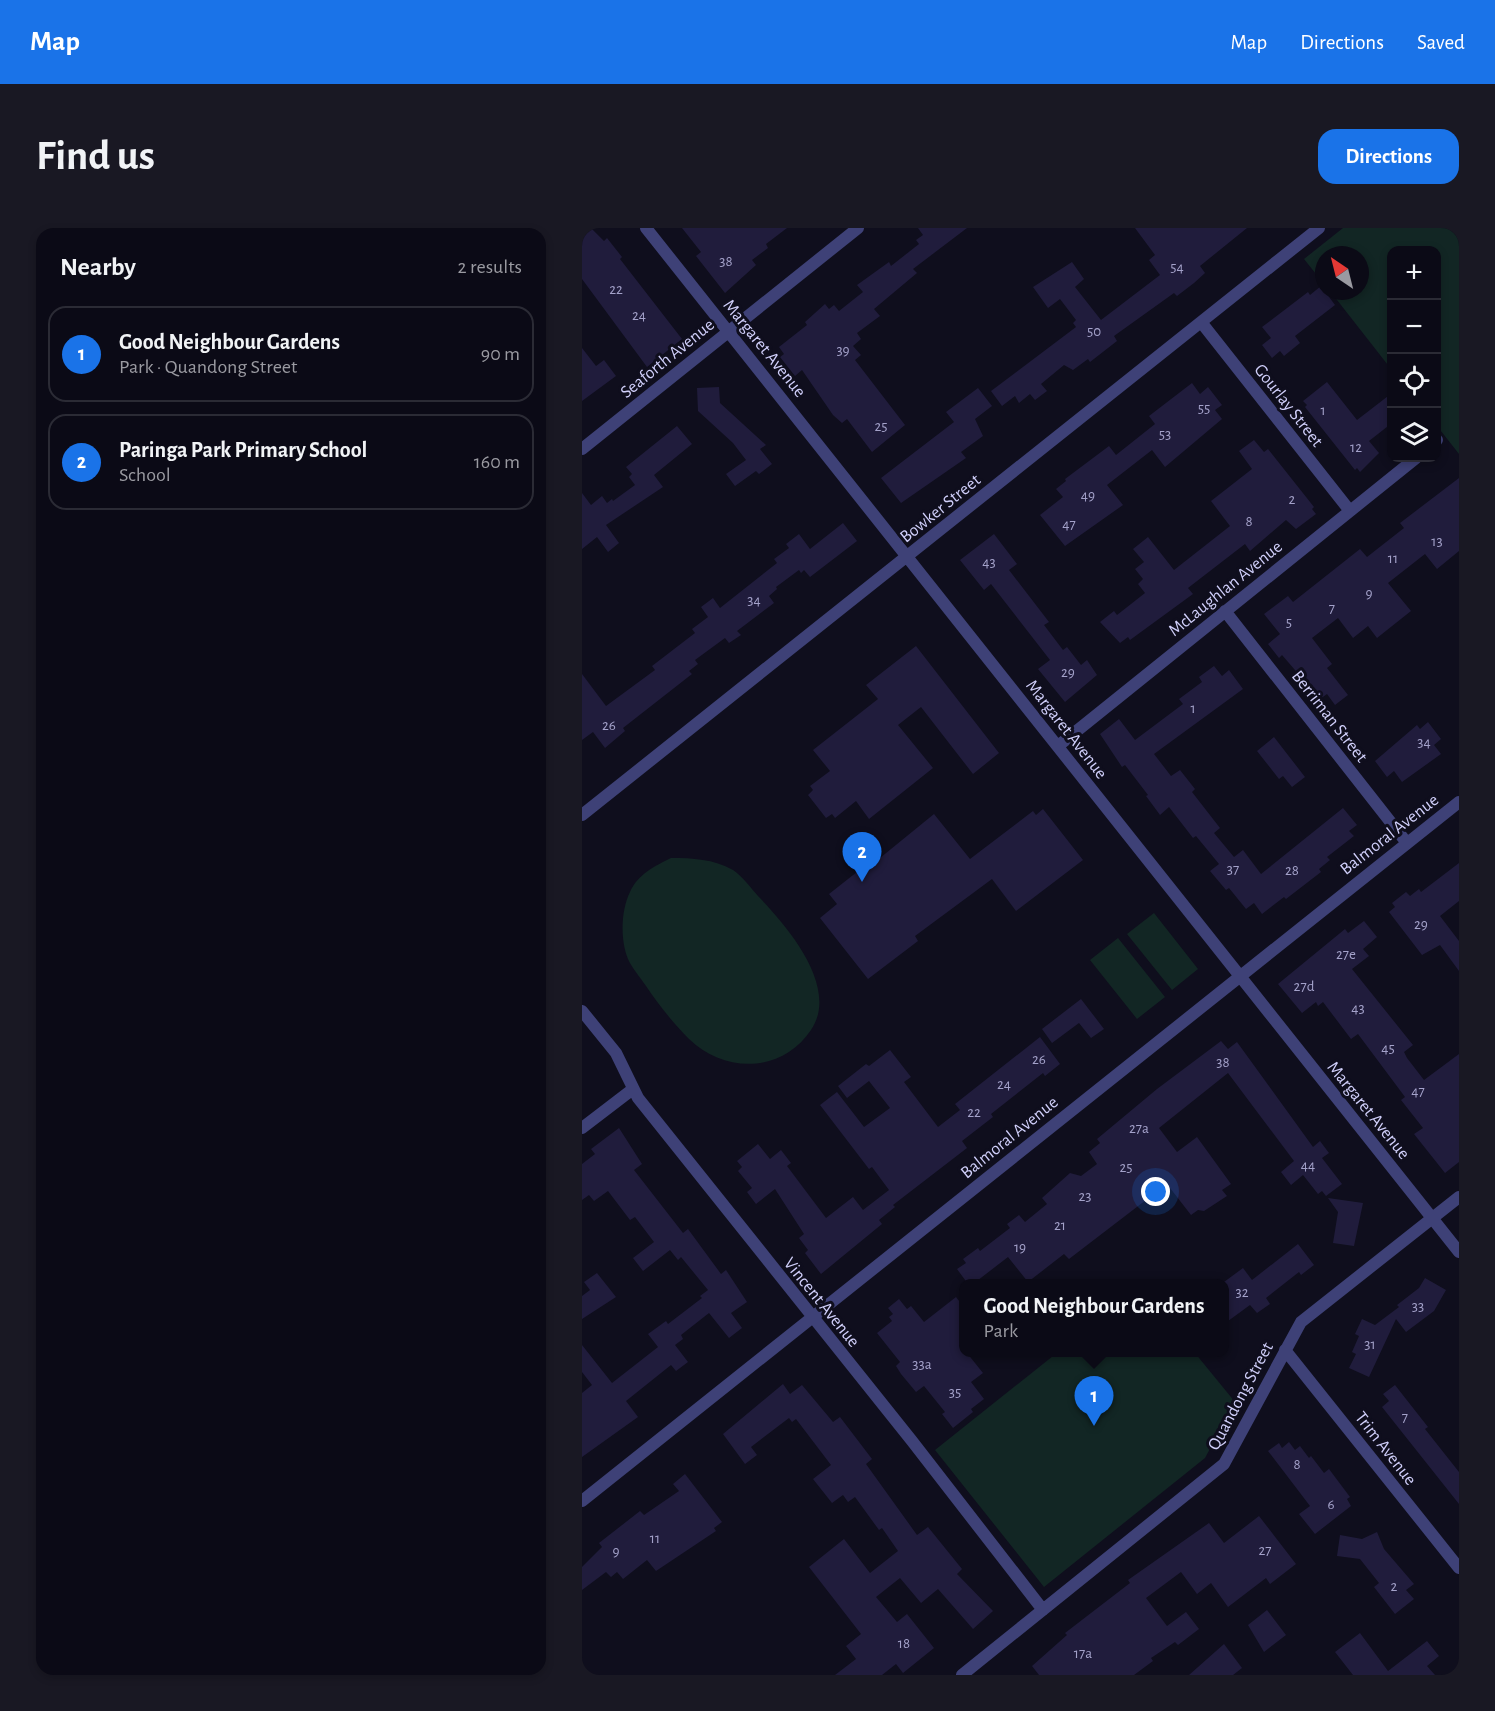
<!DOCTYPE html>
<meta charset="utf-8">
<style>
body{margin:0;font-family:"Alegreya Sans",sans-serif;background:#191823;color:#f1f3f6}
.controls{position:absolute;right:18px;top:18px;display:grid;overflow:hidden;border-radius:12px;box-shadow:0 3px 9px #0003}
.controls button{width:54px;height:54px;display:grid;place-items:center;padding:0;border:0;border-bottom:2px solid #2b2b35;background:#0b0a16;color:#f1f3f6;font:30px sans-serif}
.compass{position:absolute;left:733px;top:18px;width:54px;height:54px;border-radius:50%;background:#0b0a16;box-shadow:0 3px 9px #0003;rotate:325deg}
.you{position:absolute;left:574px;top:964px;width:21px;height:21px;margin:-15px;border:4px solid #fff;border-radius:50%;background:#1a73e8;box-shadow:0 0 0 9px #1a73e833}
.badge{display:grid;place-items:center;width:39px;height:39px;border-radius:50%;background:#1a73e8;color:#fff;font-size:20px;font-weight:700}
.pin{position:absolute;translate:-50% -50px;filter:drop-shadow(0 2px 3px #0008)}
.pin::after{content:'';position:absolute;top:32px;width:21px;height:18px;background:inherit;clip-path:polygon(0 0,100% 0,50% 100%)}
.popup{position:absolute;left:377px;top:1051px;width:270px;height:78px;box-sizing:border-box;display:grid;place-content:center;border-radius:12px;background:#0b0a16;filter:drop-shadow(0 2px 4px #0005);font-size:20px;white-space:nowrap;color:#9a9aa1}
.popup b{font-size:22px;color:#f1f3f6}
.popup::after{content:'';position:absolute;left:50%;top:100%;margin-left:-12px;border:12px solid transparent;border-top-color:#0b0a16}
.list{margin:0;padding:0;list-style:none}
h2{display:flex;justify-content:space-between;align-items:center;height:78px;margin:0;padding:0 24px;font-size:26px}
h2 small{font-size:20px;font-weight:400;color:#9a9aa1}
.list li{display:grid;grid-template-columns:39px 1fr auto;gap:18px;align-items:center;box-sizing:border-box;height:96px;margin:0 12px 12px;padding:0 12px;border:2px solid #2b2b35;border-radius:18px}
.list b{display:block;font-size:22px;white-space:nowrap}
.list p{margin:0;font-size:20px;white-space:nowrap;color:#9a9aa1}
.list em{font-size:20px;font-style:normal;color:#9a9aa1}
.icon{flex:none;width:33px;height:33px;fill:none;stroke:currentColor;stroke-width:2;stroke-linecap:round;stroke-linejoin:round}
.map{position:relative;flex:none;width:877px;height:1447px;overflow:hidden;border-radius:18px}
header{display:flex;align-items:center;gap:36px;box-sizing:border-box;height:84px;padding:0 30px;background:#1a73e8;color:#fff}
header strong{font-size:28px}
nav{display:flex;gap:33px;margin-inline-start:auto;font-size:21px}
.intro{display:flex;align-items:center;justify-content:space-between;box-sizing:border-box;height:144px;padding:0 36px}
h1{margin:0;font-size:42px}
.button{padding:15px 27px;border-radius:18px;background:#1a73e8;color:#fff;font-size:21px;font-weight:700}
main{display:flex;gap:36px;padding:0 36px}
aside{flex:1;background:#0b0a16;border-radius:18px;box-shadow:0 3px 9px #0003}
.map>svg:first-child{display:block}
</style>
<header>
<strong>Map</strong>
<nav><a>Map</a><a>Directions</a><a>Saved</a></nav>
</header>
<div class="intro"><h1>Find us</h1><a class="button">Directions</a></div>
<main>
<aside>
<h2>Nearby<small>2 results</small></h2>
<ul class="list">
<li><span class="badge">1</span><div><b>Good Neighbour Gardens</b><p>Park · Quandong Street</p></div><em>90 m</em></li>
<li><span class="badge">2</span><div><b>Paringa Park Primary School</b><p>School</p></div><em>160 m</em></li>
</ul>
</aside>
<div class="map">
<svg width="877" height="1447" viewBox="0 0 877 1447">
<rect width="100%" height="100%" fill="#0f0e1d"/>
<path fill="#122624" d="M 761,0 L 877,0 L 877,226 L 855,198 L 854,22 L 810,22 L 809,141 L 748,63 L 778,63 L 778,27 L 742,27 L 742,56 L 722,31 Z
M 89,630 C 111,630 131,631 151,642 C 160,648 169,660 176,668 C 205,698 258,759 229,802 C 200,845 143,846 107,811 C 91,795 76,776 64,758 C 58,749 50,740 46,731 C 38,712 39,682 48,664 C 56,646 73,638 89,630 Z
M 572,685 L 616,741 L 590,762 L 545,706 Z
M 536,710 L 583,769 L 555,791 L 508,732 Z
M 476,1124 L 613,1125 L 653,1174 L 623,1230 L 462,1359 L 353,1222 Z"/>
<path fill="#201c3c" d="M 0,0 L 9,0 L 22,13 L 25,10 L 40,29 L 38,31 L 100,111 L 65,139 L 0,51 Z
M 100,0 L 205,0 L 184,16 L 186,20 L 170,32 L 174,37 L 143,65 L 114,28 L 119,24 Z
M 336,0 L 385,0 L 331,41 L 335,45 L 292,81 L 298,88 L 275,105 L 279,111 L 271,118 L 279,127 L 273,132 L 323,197 L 290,224 L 265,191 L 260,195 L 251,187 L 220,142 L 213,148 L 198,129 L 202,126 L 197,119 L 225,97 L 223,94 L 243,76 L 247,81 L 252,77 L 257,83 L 281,64 L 275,57 L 307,34 L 309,38 L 337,16 L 334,12 L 341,7 Z
M 553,0 L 665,0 L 618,38 L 623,45 L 612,55 L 595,68 L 592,65 L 532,108 L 535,113 L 508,134 L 506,131 L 491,142 L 482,137 L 459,156 L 465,163 L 453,172 L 448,166 L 437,175 L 433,168 L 420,178 L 409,163 L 494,99 L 491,95 L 494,92 L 478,71 L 466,80 L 451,59 L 490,34 L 502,51 L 493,59 L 519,92 L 578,47 L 567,32 L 573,27 Z
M 739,58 L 753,77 L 713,108 L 718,115 L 702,128 L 698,123 L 690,130 L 680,117 L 689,110 L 680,99 L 726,64 L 728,67 Z
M 0,120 L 14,138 L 22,132 L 34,148 L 0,173 Z
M 745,154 L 775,192 L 810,165 L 810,195 L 787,213 L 797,225 L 778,244 L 775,240 L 773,242 L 723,179 L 725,177 L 721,173 Z
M 610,155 L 618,166 L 626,159 L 640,177 L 633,182 L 640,191 L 583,239 L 570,222 L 525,257 L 541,277 L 483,318 L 458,287 L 481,269 L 474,261 L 484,253 L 483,251 L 527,218 L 534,227 L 573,196 L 567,188 Z
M 137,159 L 138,175 L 184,217 L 178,221 L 190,236 L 177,246 L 174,243 L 153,258 L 144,246 L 164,232 L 151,215 L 116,183 L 115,160 Z
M 396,160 L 410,178 L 393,191 L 401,208 L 379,224 L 384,230 L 319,275 L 299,250 L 372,194 L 364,184 Z
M 95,198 L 110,216 L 72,247 L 81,259 L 24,297 L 37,315 L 26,324 L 15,309 L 0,321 L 0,265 L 9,277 L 20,268 L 25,275 L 30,271 L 31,273 L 53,257 L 47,249 L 50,246 L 44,239 Z
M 672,212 L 682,224 L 686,221 L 732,279 L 730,281 L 734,286 L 714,301 L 704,292 L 668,323 L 663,316 L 606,360 L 611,366 L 548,412 L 546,409 L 538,415 L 518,394 L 532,383 L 535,387 L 563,365 L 556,356 L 561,351 L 553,341 L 562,334 L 551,321 L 566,309 L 592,342 L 648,298 L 629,273 L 670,241 L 657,223 Z
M 877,250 L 877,323 L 855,341 L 843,326 L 806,355 L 829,383 L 795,410 L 786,398 L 771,410 L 756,390 L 730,410 L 750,436 L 745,440 L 766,467 L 753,477 L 745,466 L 738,471 L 700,427 L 697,430 L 686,416 L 698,406 L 682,386 L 706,368 L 711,374 L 778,321 L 785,329 L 822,300 L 818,295 Z
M 261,295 L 275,313 L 228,349 L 222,342 L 219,345 L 217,342 L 194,359 L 195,361 L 187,368 L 192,375 L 155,403 L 159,407 L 147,415 L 143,410 L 113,432 L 116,436 L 107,443 L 110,446 L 41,500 L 43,503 L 23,520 L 11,504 L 0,512 L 0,446 L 24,478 L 73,442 L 70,438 L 113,405 L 110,401 L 126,389 L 119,379 L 131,370 L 138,380 L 195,335 L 192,331 L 207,320 L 204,316 L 217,306 L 228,321 Z
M 412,306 L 435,336 L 427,342 L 467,394 L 462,397 L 481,422 L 485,419 L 499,437 L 505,432 L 515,447 L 483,474 L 456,441 L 468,432 L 409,356 L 402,362 L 378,332 Z
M 334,418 L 417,525 L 391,546 L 339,479 L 316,497 L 351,540 L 287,591 L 274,573 L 253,590 L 250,586 L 244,590 L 226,567 L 231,562 L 228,558 L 248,543 L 231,522 L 296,471 L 284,457 Z
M 632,438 L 640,448 L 647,442 L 661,461 L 572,526 L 589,548 L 598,542 L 613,561 L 610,564 L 638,600 L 632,605 L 652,629 L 661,622 L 679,646 L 761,580 L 775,597 L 767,603 L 772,608 L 745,629 L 748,632 L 737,641 L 739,644 L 704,671 L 702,669 L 680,686 L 672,675 L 664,681 L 647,660 L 644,662 L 628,643 L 637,636 L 614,608 L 611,610 L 587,579 L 578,587 L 564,568 L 566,567 L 543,537 L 540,539 L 518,506 L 537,491 L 553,512 L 601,476 L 597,471 L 620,454 L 617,449 Z
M 846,494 L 859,511 L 852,517 L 859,526 L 820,554 L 812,543 L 805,549 L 793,533 L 835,497 L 838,501 Z
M 692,509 L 723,549 L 710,559 L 701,548 L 697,551 L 675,523 Z
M 461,581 L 501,632 L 434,683 L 410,651 L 333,708 L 336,713 L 286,751 L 238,690 L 255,676 L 247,666 L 280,640 L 282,643 L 352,586 L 388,631 L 451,583 L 454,587 Z
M 877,635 L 877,673 L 858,688 L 877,713 L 877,743 L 858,717 L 840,727 L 807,684 L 813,679 L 810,675 L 824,664 L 828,668 L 837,661 L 839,664 Z
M 782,693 L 795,709 L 781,721 L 787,728 L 770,741 L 831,817 L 822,824 L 825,830 L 842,852 L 877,826 L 877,934 L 863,945 L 832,906 L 841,900 L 819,872 L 823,869 L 776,806 L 769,811 L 741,774 L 736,778 L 734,774 L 720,785 L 696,756 L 763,701 L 766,705 Z
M 499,771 L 522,801 L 509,810 L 497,795 L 470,815 L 460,801 Z
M 458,809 L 478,836 L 463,848 L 461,845 L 409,886 L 411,889 L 380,913 L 385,920 L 311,977 L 313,979 L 297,992 L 300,996 L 239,1046 L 223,1025 L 226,1022 L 217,1010 L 222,1006 L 193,961 L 174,976 L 165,964 L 170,960 L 156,943 L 160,939 L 155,933 L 176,916 L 188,931 L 199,922 L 209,935 L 205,938 L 244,990 L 271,969 L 281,982 L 307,962 L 290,939 L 287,941 L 238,877 L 255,864 L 282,899 L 308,880 L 287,853 L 265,870 L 256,858 L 284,836 L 287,838 L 308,822 L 329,849 L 322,854 L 356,899 L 378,882 L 373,876 Z
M 639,813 L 646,821 L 655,814 L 731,919 L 738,913 L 747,925 L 740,930 L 760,956 L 744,968 L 740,963 L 736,966 L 721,947 L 709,957 L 699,944 L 712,933 L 646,845 L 577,900 L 595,924 L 615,909 L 649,956 L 640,962 L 645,968 L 622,983 L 616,982 L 609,987 L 588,960 L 567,976 L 564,972 L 487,1031 L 482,1026 L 446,1054 L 426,1029 L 391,1056 L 386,1056 L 375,1041 L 384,1035 L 381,1031 L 396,1020 L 398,1023 L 428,1000 L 425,996 L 437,987 L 443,994 L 465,976 L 460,970 L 488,945 L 499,948 L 515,936 L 507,924 L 518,915 L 515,911 L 575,861 Z
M 37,900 L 60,936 L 52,942 L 101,1005 L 106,1001 L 139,1046 L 144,1042 L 165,1074 L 149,1085 L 160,1100 L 147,1110 L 127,1085 L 99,1107 L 101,1111 L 93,1117 L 106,1134 L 94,1143 L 89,1137 L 44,1173 L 56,1189 L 0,1229 L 0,1165 L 10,1157 L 0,1144 L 0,1117 L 30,1155 L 76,1119 L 66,1106 L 84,1093 L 86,1096 L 120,1070 L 118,1068 L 126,1062 L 99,1029 L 96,1032 L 88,1022 L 61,1043 L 51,1030 L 72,1014 L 53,989 L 48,992 L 26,963 L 12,973 L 7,967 L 0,972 L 0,936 L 13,926 L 9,921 Z
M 746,970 L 781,975 L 772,1018 L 751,1015 L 756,984 Z
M 716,1016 L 732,1037 L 719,1047 L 717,1044 L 684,1070 L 688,1076 L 675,1085 L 668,1077 L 642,1096 L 642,1054 L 661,1040 L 670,1052 Z
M 15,1045 L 34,1069 L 0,1091 L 0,1068 L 8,1062 L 2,1054 Z
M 843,1050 L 864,1062 L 852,1083 L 824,1104 L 814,1091 L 787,1149 L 767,1140 L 774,1126 L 770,1124 L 777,1108 L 773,1106 L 780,1091 L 793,1097 L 817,1079 L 815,1077 L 837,1060 Z
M 374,1069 L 381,1078 L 381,1125 L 385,1125 L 401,1145 L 389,1154 L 402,1171 L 389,1181 L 391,1184 L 371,1200 L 360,1186 L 363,1184 L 342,1158 L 334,1164 L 319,1146 L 314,1138 L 318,1134 L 295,1105 L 310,1093 L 307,1089 L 311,1086 L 306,1080 L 317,1071 L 325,1081 L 329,1078 L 342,1094 Z
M 201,1156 L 208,1166 L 220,1157 L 251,1194 L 258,1189 L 290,1231 L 284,1236 L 335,1307 L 346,1299 L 380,1341 L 375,1346 L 411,1383 L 391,1401 L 356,1361 L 339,1375 L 318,1350 L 294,1369 L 315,1394 L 325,1386 L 352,1420 L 321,1445 L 314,1436 L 300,1447 L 253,1447 L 274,1431 L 264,1418 L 279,1406 L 227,1339 L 262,1311 L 288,1345 L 316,1323 L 300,1300 L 297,1302 L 273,1269 L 266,1274 L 261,1267 L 250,1275 L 231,1251 L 249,1237 L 214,1191 L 210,1194 L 207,1190 L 169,1219 L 175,1227 L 163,1236 L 141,1206 Z
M 813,1157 L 846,1199 L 843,1201 L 877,1244 L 877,1276 L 800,1179 L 807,1173 L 801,1166 Z
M 707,1214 L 713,1222 L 718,1218 L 727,1230 L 729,1228 L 742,1245 L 747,1241 L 768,1269 L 765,1271 L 769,1278 L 733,1306 L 717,1286 L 728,1278 L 686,1223 L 697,1215 L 700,1220 Z
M 103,1246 L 140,1294 L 132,1300 L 134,1303 L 74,1343 L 65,1332 L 41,1351 L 35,1344 L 29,1349 L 24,1344 L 0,1362 L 0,1339 L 20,1319 L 17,1315 L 58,1283 L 62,1287 L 97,1263 L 91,1256 Z
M 677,1288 L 714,1336 L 688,1356 L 684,1350 L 646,1379 L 629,1355 L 615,1366 L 599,1344 L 564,1370 L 585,1398 L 604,1384 L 617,1401 L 596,1417 L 593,1414 L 569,1430 L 571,1433 L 552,1447 L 457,1447 L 450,1438 L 485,1407 L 483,1405 L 548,1355 L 546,1352 L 627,1295 L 642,1315 Z
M 795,1304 L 802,1321 L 832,1356 L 824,1362 L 832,1371 L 813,1386 L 792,1359 L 797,1355 L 778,1331 L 755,1328 L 758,1307 L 780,1311 Z
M 685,1382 L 704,1407 L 682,1424 L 666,1397 Z
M 778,1405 L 806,1443 L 845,1413 L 857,1428 L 845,1438 L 853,1447 L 771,1447 L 753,1424 Z
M 642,1416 L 660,1440 L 651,1447 L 607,1447 Z"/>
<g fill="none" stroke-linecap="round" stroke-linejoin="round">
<path stroke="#3e4177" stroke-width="12" d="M 64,0 L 877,1024
M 619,94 L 768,283
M 854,213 L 855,212
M 0,221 L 276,0
M 643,383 L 825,615
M 476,518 L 834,230
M 0,587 L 737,0
M 0,783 L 34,825 L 56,870 L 330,1213 L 461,1382
M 0,900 L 51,861
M 703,1122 L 877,1340
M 0,1273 L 877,574
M 380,1447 L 642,1236 L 719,1094 L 877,969"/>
</g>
<g text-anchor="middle" stroke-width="6" stroke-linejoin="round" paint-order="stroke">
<g font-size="15" fill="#a4a2ca">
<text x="144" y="38">38</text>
<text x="595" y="44">54</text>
<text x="34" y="66">22</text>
<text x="57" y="92">24</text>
<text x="512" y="108">50</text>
<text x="261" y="127">39</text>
<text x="622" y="185">55</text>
<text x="741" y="187">1</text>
<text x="299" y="203">25</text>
<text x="583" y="211">53</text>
<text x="774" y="224">12</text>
<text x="506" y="272">49</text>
<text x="710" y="276">2</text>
<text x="667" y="298">8</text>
<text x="487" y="301">47</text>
<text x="855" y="318">13</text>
<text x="811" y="335">11</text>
<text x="407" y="339">43</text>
<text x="787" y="370">9</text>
<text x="172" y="377">34</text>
<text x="750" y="385">7</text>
<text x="707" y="399">5</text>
<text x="486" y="449">29</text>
<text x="611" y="485">1</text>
<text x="27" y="502">26</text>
<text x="842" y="519">34</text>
<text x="651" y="646">37</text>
<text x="710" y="647">28</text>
<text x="839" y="701">29</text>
<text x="764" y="731">27e</text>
<text x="722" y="763">27d</text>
<text x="776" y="785">43</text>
<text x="806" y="825">45</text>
<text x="457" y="836">26</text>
<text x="641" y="839">38</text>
<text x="422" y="861">24</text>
<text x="836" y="868">47</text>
<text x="392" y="889">22</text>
<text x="557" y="905">27a</text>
<text x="726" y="942">44</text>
<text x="544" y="944">25</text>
<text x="503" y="973">23</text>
<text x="478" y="1002">21</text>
<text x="438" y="1024">19</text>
<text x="660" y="1069">32</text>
<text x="836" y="1083">33</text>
<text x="788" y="1121">31</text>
<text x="340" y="1141">33a</text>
<text x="373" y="1169">35</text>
<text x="823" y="1194">7</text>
<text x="715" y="1241">8</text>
<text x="749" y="1281">6</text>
<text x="73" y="1315">11</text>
<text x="683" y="1327">27</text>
<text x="34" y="1328">9</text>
<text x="812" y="1363">2</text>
<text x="322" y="1420">18</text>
<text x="501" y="1430">17a</text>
</g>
<g font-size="18" fill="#d0cffa" stroke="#0f0e1d">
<text transform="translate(183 120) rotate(51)" y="6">Margaret Avenue</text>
<text transform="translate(85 130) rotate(-39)" y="6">Seaforth Avenue</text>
<text transform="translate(707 177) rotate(52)" y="6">Gourlay Street</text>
<text transform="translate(358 280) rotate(-39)" y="6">Bowker Street</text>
<text transform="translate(643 360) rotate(-39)" y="6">McLaughlan Avenue</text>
<text transform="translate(748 488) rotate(52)" y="6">Berriman Street</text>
<text transform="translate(485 501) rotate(52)" y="6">Margaret Avenue</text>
<text transform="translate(807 606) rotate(-38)" y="6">Balmoral Avenue</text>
<text transform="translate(787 882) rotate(51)" y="6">Margaret Avenue</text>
<text transform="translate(427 909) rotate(-39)" y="6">Balmoral Avenue</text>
<text transform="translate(240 1074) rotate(51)" y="6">Vincent Avenue</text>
<text transform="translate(658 1168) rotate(-62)" y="6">Quandong Street</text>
<text transform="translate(804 1220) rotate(52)" y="6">Trim Avenue</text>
</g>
</g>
</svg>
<div class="controls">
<button>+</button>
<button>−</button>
<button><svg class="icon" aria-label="locate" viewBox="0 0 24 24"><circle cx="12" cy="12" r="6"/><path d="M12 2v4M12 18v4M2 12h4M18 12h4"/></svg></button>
<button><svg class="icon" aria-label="layers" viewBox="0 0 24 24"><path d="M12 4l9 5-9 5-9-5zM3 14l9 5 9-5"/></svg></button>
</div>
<svg class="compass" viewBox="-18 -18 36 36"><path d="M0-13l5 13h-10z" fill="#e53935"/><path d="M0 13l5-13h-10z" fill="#9a9aa1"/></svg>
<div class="you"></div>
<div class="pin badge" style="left:512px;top:1198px">1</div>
<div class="popup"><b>Good Neighbour Gardens</b>Park</div>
<div class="pin badge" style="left:280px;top:654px">2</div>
</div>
</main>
